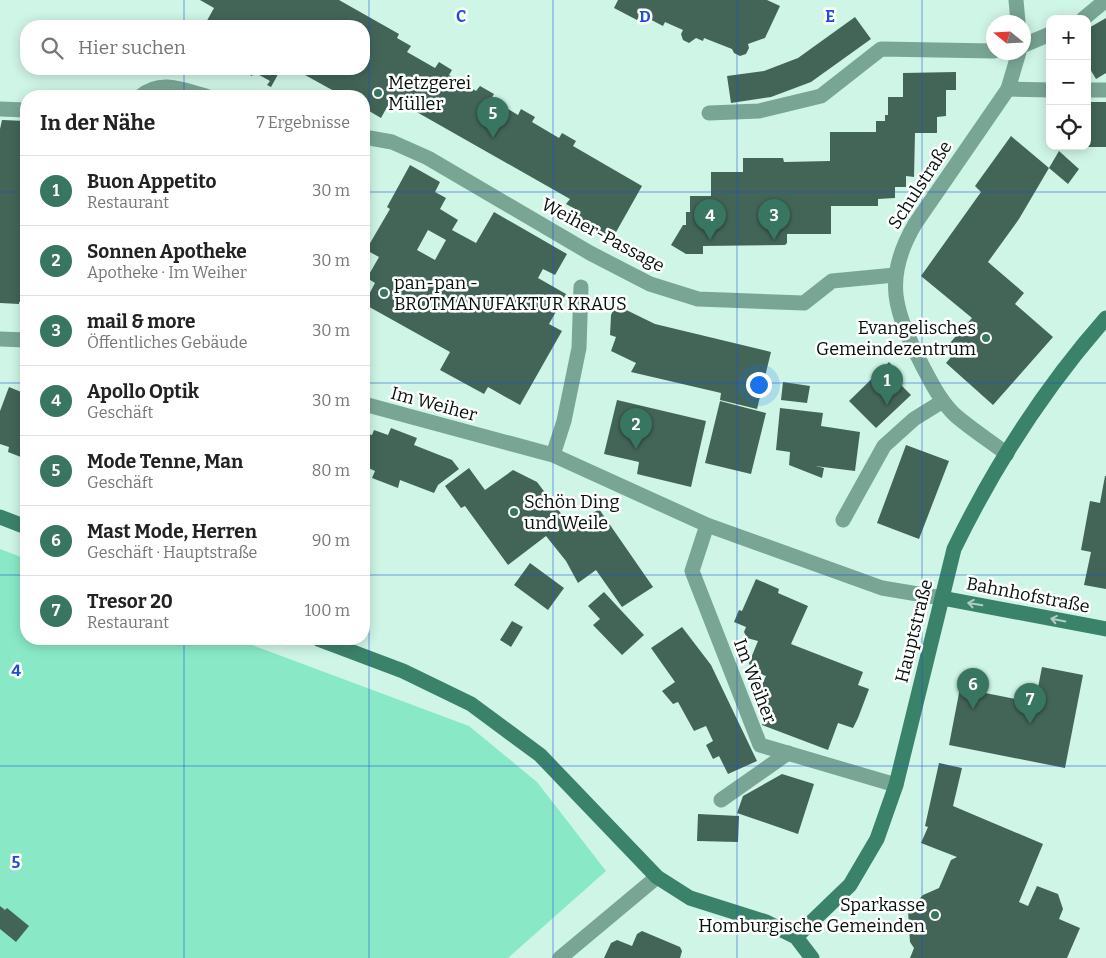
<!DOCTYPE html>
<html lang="de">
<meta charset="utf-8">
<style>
body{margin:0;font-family:Bitter,serif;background:#f6f6f6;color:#222}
.controls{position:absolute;right:15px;top:15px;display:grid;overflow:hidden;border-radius:10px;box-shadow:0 2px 12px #0003}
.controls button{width:45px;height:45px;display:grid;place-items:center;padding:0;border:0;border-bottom:1px solid #e0e0e0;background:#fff;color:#222;font:25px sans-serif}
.compass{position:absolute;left:986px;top:15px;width:45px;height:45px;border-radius:50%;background:#fff;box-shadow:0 2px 12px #0003;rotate:288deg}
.you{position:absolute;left:758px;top:384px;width:18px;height:18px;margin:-12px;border:4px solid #fff;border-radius:50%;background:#1a73e8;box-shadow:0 0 0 8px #1a73e833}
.badge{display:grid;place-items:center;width:32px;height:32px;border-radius:50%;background:#397661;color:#fff;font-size:16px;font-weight:700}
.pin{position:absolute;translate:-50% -41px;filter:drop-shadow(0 1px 2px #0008)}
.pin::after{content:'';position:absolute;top:26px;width:18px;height:15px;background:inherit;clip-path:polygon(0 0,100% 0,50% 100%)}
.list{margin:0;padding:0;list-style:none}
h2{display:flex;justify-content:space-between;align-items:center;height:65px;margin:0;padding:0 20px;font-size:21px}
h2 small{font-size:16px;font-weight:400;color:#767676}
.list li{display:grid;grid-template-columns:32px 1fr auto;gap:15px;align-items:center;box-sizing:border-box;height:70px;padding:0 20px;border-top:1px solid #e0e0e0}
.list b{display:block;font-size:19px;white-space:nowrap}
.list p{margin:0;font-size:16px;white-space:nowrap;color:#767676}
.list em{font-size:16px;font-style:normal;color:#767676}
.icon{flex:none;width:28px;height:28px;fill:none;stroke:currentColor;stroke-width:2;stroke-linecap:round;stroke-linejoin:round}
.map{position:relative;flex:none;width:1106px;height:958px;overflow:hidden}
.search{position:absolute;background:#fff;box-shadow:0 2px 12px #0003;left:20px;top:20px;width:350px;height:55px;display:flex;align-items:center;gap:12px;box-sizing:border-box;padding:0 18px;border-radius:20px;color:#767676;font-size:19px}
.panel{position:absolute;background:#fff;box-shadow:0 2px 12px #0003;left:20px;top:90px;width:350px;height:555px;border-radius:20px}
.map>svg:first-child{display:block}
</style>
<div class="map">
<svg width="1106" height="958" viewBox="0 0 1106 958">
<rect width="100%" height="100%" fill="#cff5e6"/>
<path fill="#89e9c7" d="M 0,549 L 26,559 L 26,639 L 236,639 L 469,726 L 537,782 L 606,871 L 508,958 L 0,958 Z"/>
<path fill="#436558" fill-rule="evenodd" d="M 200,0 L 339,0 L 399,34 L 397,38 L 411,46 L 407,52 L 435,68 L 439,62 L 452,70 L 449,75 L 476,91 L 480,86 L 494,94 L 491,99 L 518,115 L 521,109 L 535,117 L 532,122 L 559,138 L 562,133 L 576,141 L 573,146 L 642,186 L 611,241 L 573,219 L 577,210 L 566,204 L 570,199 L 392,98 L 381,118 L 364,108 L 364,96 L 343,96 L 296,70 L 364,69 L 364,26 L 204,26 L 214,8 Z
M 618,0 L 767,0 L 780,6 L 765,38 L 748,44 L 749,48 L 746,54 L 740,56 L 734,53 L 732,49 L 704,38 L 703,41 L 696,38 L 689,43 L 683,40 L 681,34 L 683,30 L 665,22 L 663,26 L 640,14 L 637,20 L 614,8 Z
M 855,17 L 871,39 L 811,82 L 771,97 L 731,103 L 727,76 L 764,71 L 798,58 Z
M 1106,18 L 1106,73 L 1096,79 L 1087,64 L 1087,29 Z
M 238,69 L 281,69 L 271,87 L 267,85 L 270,81 L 254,72 L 252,76 Z
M 956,72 L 956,90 L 946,90 L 946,116 L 937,117 L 937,133 L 915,133 L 914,177 L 906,176 L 906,187 L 895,187 L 895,198 L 878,199 L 878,206 L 831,206 L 831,234 L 787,234 L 787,243 L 785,245 L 703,246 L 703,254 L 686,254 L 671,245 L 683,225 L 686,225 L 686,212 L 690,212 L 690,196 L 711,196 L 711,172 L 743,172 L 743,158 L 783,158 L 784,162 L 830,161 L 830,132 L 876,132 L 876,121 L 885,121 L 885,115 L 888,115 L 888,97 L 903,97 L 903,73 Z
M 1087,102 L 1106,102 L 1106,147 L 1087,147 Z
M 2,120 L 26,121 L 26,302 L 19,302 L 19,304 L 0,303 L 0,129 Z
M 1011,136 L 1049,168 L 1019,219 L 988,262 L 1024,293 L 1015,304 L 1053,337 L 993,405 L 946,363 L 956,351 L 949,344 L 972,318 L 921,276 L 981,192 L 975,186 Z
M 1059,151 L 1079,169 L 1068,184 L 1049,168 Z
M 410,165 L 440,182 L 435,192 L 446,198 L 440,209 L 458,220 L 452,230 L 476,243 L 494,212 L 567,254 L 555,275 L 543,269 L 538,278 L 566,294 L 549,324 L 562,331 L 520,405 L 488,387 L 484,394 L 440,370 L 450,352 L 364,304 L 375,283 L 367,278 L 379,257 L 366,250 L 390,209 L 387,207 ZM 428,230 L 446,240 L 435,260 L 417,250 Z
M 616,305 L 655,324 L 771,352 L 757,409 L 720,400 L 721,393 L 631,372 L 636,363 L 611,351 L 616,337 L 610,335 L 611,315 Z
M 889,362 L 900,374 L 895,379 L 911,395 L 876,428 L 849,401 Z
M 783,382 L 810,386 L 807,403 L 781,400 Z
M 9,387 L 26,394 L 26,459 L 8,452 L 9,447 L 0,444 L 0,411 Z
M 617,400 L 706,421 L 691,487 L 637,474 L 639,462 L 604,454 Z
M 720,401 L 766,413 L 751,474 L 705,463 Z
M 780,408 L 823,413 L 821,426 L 860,432 L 855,471 L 815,466 L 824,468 L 822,478 L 789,465 L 790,452 L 776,450 Z
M 391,428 L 417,438 L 414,445 L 452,460 L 459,469 L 438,485 L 434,493 L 400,480 L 398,488 L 372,478 L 375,471 L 364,466 L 364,446 L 368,434 L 372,435 L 374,430 L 388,435 Z
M 906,445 L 949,461 L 919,539 L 877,523 Z
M 469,468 L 485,490 L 513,470 L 537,482 L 569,524 L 568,530 L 599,509 L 653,587 L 622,607 L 596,570 L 578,583 L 566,561 L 546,536 L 508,565 L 465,506 L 461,508 L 445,486 Z
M 1105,476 L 1106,476 L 1106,589 L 1084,585 L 1091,552 L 1081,550 L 1090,501 L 1100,503 Z
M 530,563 L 564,588 L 548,610 L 514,585 Z
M 756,579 L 779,589 L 778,593 L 808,606 L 791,644 L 863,672 L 858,685 L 869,689 L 858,718 L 853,728 L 838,723 L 828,750 L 762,725 L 770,706 L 757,701 L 756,697 L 766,676 L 751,670 L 749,663 L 758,641 L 747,638 L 744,632 L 746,627 L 734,622 L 739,610 L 742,611 Z
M 604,592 L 644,635 L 622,655 L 593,625 L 600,619 L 588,606 Z
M 512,621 L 523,627 L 511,647 L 500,640 Z
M 682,627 L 711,665 L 757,761 L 728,774 L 719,756 L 713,759 L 706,745 L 713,741 L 706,726 L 694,731 L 678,702 L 673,704 L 662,691 L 675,682 L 651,648 Z
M 1042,667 L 1083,675 L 1065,768 L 949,745 L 960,688 L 1035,703 Z
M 939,763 L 962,768 L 953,806 L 1043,844 L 1019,902 L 1028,906 L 1037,886 L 1058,894 L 1063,909 L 1059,919 L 1080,928 L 1067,958 L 910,958 L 914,948 L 910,942 L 908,911 L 923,895 L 939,888 L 951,860 L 957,857 L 921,843 L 928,827 L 925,826 Z
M 782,774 L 814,784 L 798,834 L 737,813 L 743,796 Z
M 698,814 L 739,816 L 738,842 L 697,841 Z
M 0,906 L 5,910 L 7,908 L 29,926 L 16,942 L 0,929 Z
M 642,931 L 680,947 L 682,951 L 680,958 L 604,958 L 611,943 L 617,940 L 632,946 L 637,934 Z"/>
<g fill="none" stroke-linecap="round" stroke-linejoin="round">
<path stroke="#79a594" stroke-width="15" d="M 1008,89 L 1050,90
M 1087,90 L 1106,90
M 0,109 L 26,110
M 721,800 L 788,753"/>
<path stroke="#79a594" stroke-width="15" d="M 1016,0 L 1018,22
M 1083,19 L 1106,0
M 1024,45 L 1050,34
M 141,96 C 161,79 183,90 206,96
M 709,113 L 759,111 L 821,96 L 881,49 L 994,51
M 364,137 L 392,142 L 428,158 L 590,253 L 650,284 L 698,299 L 804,303 L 832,281 L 895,275
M 0,339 L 26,340
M 364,404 L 553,455 L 707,525 L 882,588 L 942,598
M 1007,454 C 990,441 971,429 955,415 C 941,402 932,384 923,367 C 895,312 882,280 915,224 L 1008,89 L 1019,52
M 553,455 L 564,421 L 579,348 L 581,287
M 843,520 L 884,446 L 914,419 L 943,401
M 707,525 L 692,571 L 760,745 L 896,785
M 560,958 L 657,877"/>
<path stroke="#3b826b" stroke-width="15" d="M 0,517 L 26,527
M 942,598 L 1106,629
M 318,639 L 403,671 L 471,704 L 540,755 L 657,877 L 690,898 L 766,922 L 796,937 L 812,958
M 796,937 L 850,885 L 877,839 L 896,785 L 954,549 C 994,467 1045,387 1106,318"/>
</g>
<defs><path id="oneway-shaft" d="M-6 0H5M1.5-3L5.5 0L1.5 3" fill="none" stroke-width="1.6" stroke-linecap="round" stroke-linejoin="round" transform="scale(1.25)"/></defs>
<g stroke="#b1cdc4">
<use href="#oneway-shaft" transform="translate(975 604) rotate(-170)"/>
<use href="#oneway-shaft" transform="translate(1058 620) rotate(-168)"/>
</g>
<path fill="none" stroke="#1d4ed8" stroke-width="1" stroke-opacity="0.55" d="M 184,0 L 184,26M 369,0 L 369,958M 553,0 L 553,958M 737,0 L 737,958M 922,0 L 922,958M 184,69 L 184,96M 0,192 L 26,192M 364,192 L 1106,192M 0,383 L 26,383M 364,383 L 1106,383M 0,575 L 26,575M 364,575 L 1106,575M 184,639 L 184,958M 0,766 L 1106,766"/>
<g fill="#397661" stroke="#fff" stroke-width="2">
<circle cx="378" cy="93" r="5"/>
<circle cx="384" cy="293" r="5"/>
<circle cx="986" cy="338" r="5"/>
<circle cx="514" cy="512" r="5"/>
<circle cx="935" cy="915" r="5"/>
</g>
<g text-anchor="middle" stroke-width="5" stroke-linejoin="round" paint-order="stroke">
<g font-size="18" fill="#04110c" stroke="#fff" text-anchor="start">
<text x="388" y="89">Metzgerei<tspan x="388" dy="21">Müller</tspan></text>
<text x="394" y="289">pan-pan -<tspan x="394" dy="21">BROTMANUFAKTUR KRAUS</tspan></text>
<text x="976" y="334" text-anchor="end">Evangelisches<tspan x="976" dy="21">Gemeindezentrum</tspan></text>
<text x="524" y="508">Schön Ding<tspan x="524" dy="21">und Weile</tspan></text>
<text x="925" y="911" text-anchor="end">Sparkasse<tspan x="925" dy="21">Homburgische Gemeinden</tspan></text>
</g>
<g font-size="18" fill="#04110c" stroke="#fff">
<text transform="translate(920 185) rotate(-57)" y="6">Schulstraße</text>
<text transform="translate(603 235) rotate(28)" y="6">Weiher-Passage</text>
<text transform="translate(434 404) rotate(15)" y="6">Im Weiher</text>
<text transform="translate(1028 595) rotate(11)" y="6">Bahnhofstraße</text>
<text transform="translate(914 631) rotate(-76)" y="6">Hauptstraße</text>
<text transform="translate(755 681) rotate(69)" y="6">Im Weiher</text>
</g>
</g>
<g font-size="16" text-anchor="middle" font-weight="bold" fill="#1d4ed8" stroke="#fff" stroke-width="5" stroke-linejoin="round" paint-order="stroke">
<text x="461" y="22">C</text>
<text x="645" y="22">D</text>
<text x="830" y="22">E</text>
<text x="16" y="676">4</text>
<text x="16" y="868">5</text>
</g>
</svg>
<div class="controls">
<button>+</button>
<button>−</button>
<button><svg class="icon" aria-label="locate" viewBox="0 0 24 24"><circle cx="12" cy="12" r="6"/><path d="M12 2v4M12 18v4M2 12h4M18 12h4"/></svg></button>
</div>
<svg class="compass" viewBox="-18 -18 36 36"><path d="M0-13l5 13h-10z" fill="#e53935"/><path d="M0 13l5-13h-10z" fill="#767676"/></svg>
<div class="you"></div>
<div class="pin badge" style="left:887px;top:405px">1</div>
<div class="pin badge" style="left:636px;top:449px">2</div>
<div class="pin badge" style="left:774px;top:240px">3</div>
<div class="pin badge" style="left:710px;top:240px">4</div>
<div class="pin badge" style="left:493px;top:138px">5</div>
<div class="pin badge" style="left:973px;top:709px">6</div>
<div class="pin badge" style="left:1030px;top:724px">7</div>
<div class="search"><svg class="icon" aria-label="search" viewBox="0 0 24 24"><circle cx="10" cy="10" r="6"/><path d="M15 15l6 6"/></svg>Hier suchen</div>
<section class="panel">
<h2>In der Nähe<small>7 Ergebnisse</small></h2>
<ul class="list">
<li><span class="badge">1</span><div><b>Buon Appetito</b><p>Restaurant</p></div><em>30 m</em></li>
<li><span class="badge">2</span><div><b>Sonnen Apotheke</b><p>Apotheke · Im Weiher</p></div><em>30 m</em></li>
<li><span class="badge">3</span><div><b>mail &amp; more</b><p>Öffentliches Gebäude</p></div><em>30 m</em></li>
<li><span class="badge">4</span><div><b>Apollo Optik</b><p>Geschäft</p></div><em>30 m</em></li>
<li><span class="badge">5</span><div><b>Mode Tenne, Man</b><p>Geschäft</p></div><em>80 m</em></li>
<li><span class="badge">6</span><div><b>Mast Mode, Herren</b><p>Geschäft · Hauptstraße</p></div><em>90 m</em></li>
<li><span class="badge">7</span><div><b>Tresor 20</b><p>Restaurant</p></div><em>100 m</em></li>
</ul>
</section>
</div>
